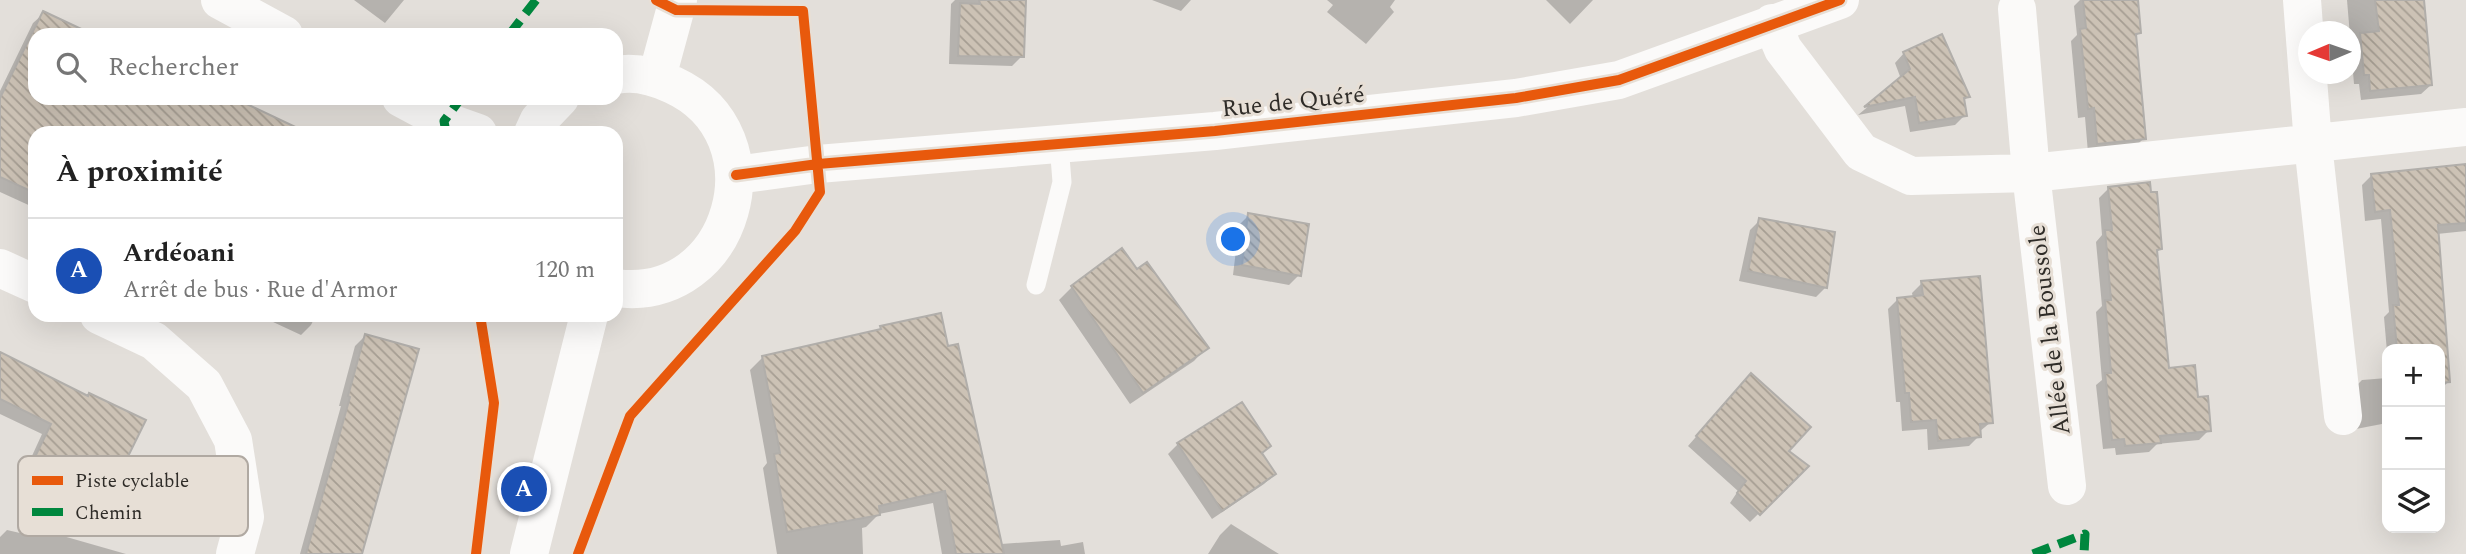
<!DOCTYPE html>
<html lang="fr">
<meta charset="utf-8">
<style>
body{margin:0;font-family:Spectral,serif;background:#f6f6f6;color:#222}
.controls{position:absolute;right:21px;bottom:21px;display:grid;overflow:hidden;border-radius:14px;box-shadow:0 7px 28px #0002}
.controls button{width:63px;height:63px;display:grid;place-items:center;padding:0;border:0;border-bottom:2px solid #e0e0e0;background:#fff;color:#222;font:35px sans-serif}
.compass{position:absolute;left:2298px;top:21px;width:63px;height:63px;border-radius:50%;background:#fff;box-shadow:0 7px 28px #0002;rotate:268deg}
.you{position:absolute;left:1234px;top:240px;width:24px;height:24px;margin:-18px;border:5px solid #fff;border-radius:50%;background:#1a73e8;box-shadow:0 0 0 10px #1a73e833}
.badge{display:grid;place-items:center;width:46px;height:46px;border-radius:50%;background:#0b8043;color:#fff;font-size:23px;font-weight:700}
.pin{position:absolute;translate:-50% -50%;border:4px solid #fff;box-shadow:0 2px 7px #0006}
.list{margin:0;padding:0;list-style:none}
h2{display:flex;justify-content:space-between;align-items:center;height:91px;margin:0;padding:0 28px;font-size:30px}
h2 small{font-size:23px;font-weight:400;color:#767676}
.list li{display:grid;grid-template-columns:46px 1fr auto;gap:21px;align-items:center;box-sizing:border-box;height:105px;padding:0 28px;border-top:2px solid #e0e0e0}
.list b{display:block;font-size:26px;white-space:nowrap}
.list p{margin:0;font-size:23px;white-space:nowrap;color:#767676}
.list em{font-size:23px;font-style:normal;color:#767676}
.icon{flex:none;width:38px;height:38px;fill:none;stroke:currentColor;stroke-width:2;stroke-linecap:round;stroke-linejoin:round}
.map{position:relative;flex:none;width:2466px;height:554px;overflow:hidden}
.search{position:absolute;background:#fff;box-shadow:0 7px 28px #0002;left:28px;top:28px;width:595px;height:77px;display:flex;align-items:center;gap:18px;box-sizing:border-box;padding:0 24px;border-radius:21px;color:#767676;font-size:26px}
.panel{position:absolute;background:#fff;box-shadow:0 7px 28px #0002;left:28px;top:126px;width:595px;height:196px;border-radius:21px}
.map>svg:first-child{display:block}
</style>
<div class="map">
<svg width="2466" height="554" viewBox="0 0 2466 554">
<defs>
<pattern id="building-back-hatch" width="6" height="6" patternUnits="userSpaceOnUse" patternTransform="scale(1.75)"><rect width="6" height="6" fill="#ccc2b5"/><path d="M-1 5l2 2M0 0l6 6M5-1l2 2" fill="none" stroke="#a69e93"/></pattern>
</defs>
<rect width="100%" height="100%" fill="#e3dfda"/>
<path fill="#0003" d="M 354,0 L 404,0 L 385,23 Z
M 955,0 L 1024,0 L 1022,56 L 1012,66 L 949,64 L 951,4 Z
M 1152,0 L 1191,0 L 1181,11 Z
M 1327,0 L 1395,0 L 1390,7 L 1394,12 L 1366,44 L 1327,12 L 1333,5 Z
M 1546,0 L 1593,0 L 1570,24 Z
M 2080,0 L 2137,0 L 2140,32 L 2134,38 L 2144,138 L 2134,148 L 2088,153 L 2085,117 L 2078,118 L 2071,41 L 2077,35 L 2074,6 Z
M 2347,0 L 2422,0 L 2431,85 L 2421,94 L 2361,100 L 2359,84 L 2354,84 Z
M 43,14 L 89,35 L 35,35 L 35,98 L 226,98 L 303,133 L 35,133 L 35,208 L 0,192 L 0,91 L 33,23 Z
M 1904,53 L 1968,97 L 1963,101 L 1965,115 L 1955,125 L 1910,132 L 1905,106 L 1858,115 L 1901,79 L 1895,63 Z
M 2466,166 L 2466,231 L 2437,234 L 2448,382 L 2440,390 L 2440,349 L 2387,349 L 2387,352 L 2384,317 L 2389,312 L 2381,219 L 2365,221 L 2362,185 L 2372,175 Z
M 2108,189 L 2160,249 L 2156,253 L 2168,369 L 2196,399 L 2209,430 L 2199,440 L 2157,444 L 2149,452 L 2116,455 L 2115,448 L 2103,449 L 2096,385 L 2102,380 L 2096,312 L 2102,306 L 2096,242 L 2102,235 L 2099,198 Z
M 1249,215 L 1299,275 L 1289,285 L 1233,275 L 1239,225 Z
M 1760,220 L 1826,287 L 1816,297 L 1739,281 L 1750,230 Z
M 1922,283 L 1991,422 L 1979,432 L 1979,436 L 1969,446 L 1928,450 L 1927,429 L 1902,431 L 1900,402 L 1896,402 L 1888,309 L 1898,299 L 1913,298 L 1912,293 Z
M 1072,287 L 1206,348 L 1194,361 L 1130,404 L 1059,300 Z
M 258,315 L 316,315 L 311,325 L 301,335 Z
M 881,328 L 1001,544 L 1060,540 L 1061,546 L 1083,542 L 1085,554 L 942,554 L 933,503 L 879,514 L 866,527 L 862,528 L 863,554 L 777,554 L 763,468 L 767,463 L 750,370 L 763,357 L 877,331 Z
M 365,336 L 360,554 L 300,554 L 341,406 L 339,406 L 355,346 Z
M 0,354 L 87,397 L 89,395 L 110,490 L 100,500 L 26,469 L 42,434 L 0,414 Z
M 2387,378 L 2387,423 L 2356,429 L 2352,390 L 2362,380 Z
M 1742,384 L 1787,451 L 1806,467 L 1750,522 L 1730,503 L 1738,491 L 1688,446 Z
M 1178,444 L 1269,446 L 1261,455 L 1274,474 L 1264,484 L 1212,519 L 1168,454 Z
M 1231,524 L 1279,554 L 1208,554 L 1220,535 Z
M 28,526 L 126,554 L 0,554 L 0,537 L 7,530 L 20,533 Z"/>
<path fill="url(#building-back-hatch)" stroke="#b1aeaa" stroke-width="2" d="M 979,0 L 1026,0 L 1024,57 L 958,56 L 960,3 L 980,4 Z
M 2083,0 L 2138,0 L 2141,33 L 2136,34 L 2146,139 L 2097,144 L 2094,108 L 2088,109 L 2080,29 L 2086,28 Z
M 2375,0 L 2424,0 L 2432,85 L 2370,91 L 2369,75 L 2364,75 L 2360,33 L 2379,31 Z
M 43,11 L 94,35 L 35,35 L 35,98 L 234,98 L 308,133 L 35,133 L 35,193 L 0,177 L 0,98 Z
M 1942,34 L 1970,97 L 1964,98 L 1967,116 L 1919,123 L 1915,97 L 1864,107 L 1910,69 L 1903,52 Z
M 2466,164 L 2466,223 L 2438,225 L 2450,382 L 2440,383 L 2440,349 L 2397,349 L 2393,305 L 2399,305 L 2390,210 L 2375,212 L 2371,174 Z
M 2150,182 L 2151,192 L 2157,192 L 2162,249 L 2157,250 L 2169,368 L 2195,365 L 2198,397 L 2208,396 L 2211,431 L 2160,436 L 2161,443 L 2125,446 L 2124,439 L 2112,440 L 2105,373 L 2111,373 L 2105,300 L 2111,300 L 2105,230 L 2112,230 L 2108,187 Z
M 1248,213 L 1309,224 L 1301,276 L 1242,265 Z
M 1759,218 L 1835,232 L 1827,288 L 1748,271 Z
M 1122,248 L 1137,269 L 1147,262 L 1209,348 L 1143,393 L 1071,286 Z
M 1980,276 L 1993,423 L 1980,424 L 1981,437 L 1938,441 L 1936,420 L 1911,422 L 1909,393 L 1905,393 L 1897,298 L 1923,295 L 1921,281 Z
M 941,313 L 948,346 L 958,344 L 1004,554 L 956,554 L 945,491 L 879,506 L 880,515 L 787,532 L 774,454 L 780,453 L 762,356 L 881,329 L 880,326 Z
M 365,334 L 419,349 L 362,554 L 306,554 L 350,397 L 348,396 Z
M 0,352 L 88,396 L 89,393 L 146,420 L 111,491 L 34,459 L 51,424 L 0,399 Z
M 1751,373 L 1811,427 L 1789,451 L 1809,466 L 1760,515 L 1737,493 L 1746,481 L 1696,436 Z
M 1242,402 L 1271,446 L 1262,453 L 1276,474 L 1222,511 L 1177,443 Z"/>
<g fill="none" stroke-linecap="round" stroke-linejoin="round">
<path stroke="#fbfaf9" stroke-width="19" d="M 1036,285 L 1062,182 L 1059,144"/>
<path stroke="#fbfaf9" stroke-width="38" d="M 220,0 L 284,35
M 2302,0 L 2313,144 L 2343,416
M 2017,9 L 2031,173 L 2067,486
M 1772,23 L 1783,49 L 1861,152 L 1911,176 L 2031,173 L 2466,127
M 401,98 L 444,121 L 478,133
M 736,175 L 818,164 L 1215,131 L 1516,98 L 1619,80 L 1840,0
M 0,268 L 35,284
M 99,315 L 154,341 L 204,385 L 233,440 L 245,517 L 235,554"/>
<path stroke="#fbfaf9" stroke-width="38" d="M 616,75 C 635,71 656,77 673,85 C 782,135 734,304 616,288
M 657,77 L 678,0
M 533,133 L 539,120 L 560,98
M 529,554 L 589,315"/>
<path stroke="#00873e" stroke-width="9" stroke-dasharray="18 9" stroke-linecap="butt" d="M 509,35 L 536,0
M 446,133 L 444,121 L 461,98
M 2033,554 L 2085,534 L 2084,554"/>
<g stroke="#e7dfd6" stroke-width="15">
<path id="cycleway" d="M 736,175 L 818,164 L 1215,131 L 1516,98 L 1619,80 L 1840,0
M 476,554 L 494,403 L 480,315
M 578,554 L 630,416 L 795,231 L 820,192 L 803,11 L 676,10 L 656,0"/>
</g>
<use href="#cycleway" stroke="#e8590c" stroke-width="10"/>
</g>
<g text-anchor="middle" stroke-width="6" stroke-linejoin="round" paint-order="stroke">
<g font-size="24" fill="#2f2c28" stroke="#e7dfd6">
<text transform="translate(1293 101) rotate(-6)" y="8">Rue de Quéré</text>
<text transform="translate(2049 330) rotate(-97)" y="8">Allée de la Boussole</text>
</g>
</g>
<rect x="18" y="456" width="230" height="80" rx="10" fill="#e7dfd6" stroke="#b0a9a2" stroke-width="2"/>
<rect x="32" y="476" width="31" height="9" fill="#e8590c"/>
<rect x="32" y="508" width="31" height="8" fill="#00873e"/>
<g font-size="19" fill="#2f2c28">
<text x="75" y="487">Piste cyclable</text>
<text x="75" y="519">Chemin</text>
</g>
</svg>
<div class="controls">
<button>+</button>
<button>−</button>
<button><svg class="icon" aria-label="layers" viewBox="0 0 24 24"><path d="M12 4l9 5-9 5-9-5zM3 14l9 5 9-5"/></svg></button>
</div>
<svg class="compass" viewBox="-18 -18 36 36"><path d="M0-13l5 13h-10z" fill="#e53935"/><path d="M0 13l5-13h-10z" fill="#767676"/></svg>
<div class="you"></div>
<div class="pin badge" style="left:524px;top:489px;background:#1a4fb4">A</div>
<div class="search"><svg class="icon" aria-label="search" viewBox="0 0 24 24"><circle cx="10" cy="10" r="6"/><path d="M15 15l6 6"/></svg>Rechercher</div>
<section class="panel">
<h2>À proximité<small></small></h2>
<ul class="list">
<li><span class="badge" style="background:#1a4fb4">A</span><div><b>Ardéoani</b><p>Arrêt de bus · Rue d'Armor</p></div><em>120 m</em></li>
</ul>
</section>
</div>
